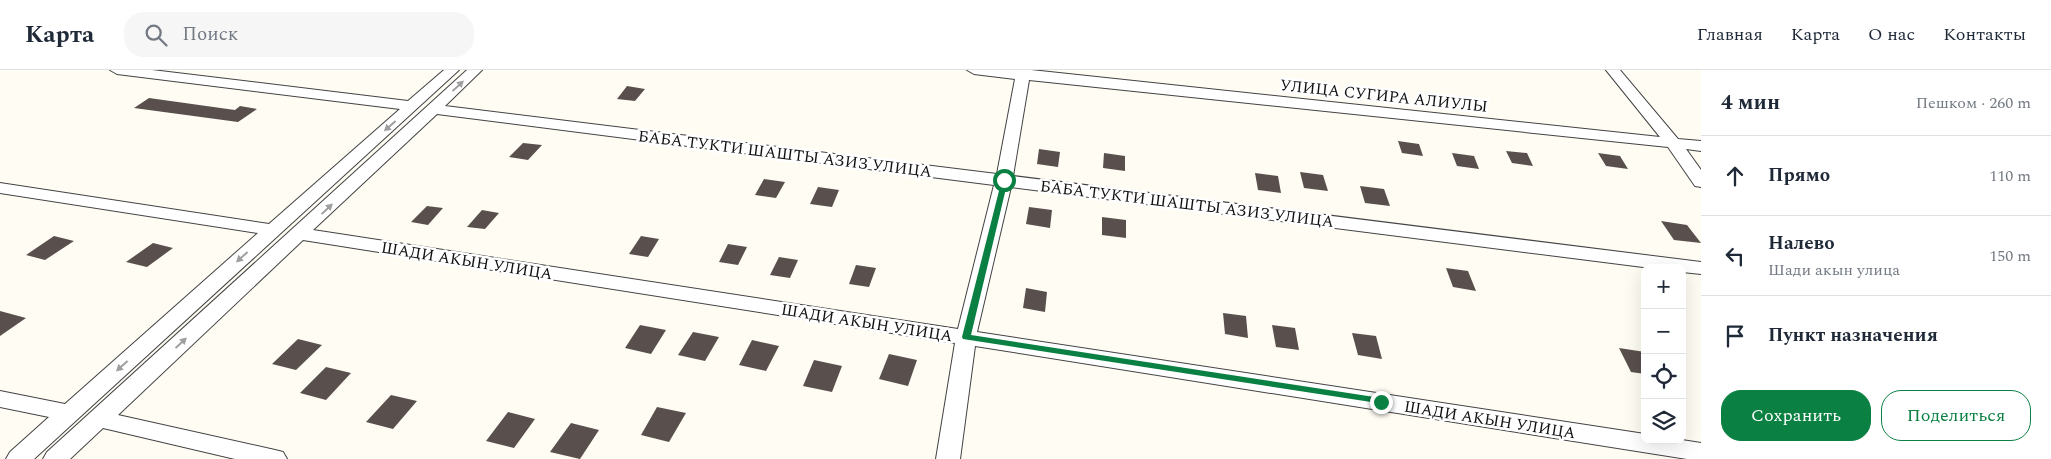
<!DOCTYPE html>
<html lang="ru">
<meta charset="utf-8">
<style>
body{margin:0;font-family:Spectral,serif;background:#f6f6f7;color:#1f2937}
.controls{position:absolute;right:15px;bottom:15px;display:grid;overflow:hidden;border-radius:10px;box-shadow:0 5px 20px #0002}
.controls button{width:45px;height:45px;display:grid;place-items:center;padding:0;border:0;border-bottom:1px solid #e0e1e3;background:#fff;color:#1f2937;font:25px sans-serif}
.stop{position:absolute;width:15px;height:15px;margin:-11px;border:4px solid #0b8043;border-radius:50%;background:#fff}
.stop.end{background:#0b8043;border-color:#fff;box-shadow:0 1px 5px #0008}
.list{margin:0;padding:0;list-style:none}
h2{display:flex;justify-content:space-between;align-items:center;height:65px;margin:0;padding:0 20px;font-size:21px}
h2 small{font-size:16px;font-weight:400;color:#747a83}
.list li{display:grid;grid-template-columns:32px 1fr auto;gap:15px;align-items:center;box-sizing:border-box;height:80px;padding:0 20px;border-top:1px solid #e0e1e3}
.list b{display:block;font-size:19px;white-space:nowrap}
.list p{margin:0;font-size:16px;white-space:nowrap;color:#747a83}
.list em{font-size:16px;font-style:normal;color:#747a83}
.actions{display:flex;gap:10px;padding:15px 20px}
.actions a{flex:1;padding:11px 0;border:1px solid #0b8043;border-radius:20px;text-align:center;font-size:18px;color:#0b8043}
.actions .main{background:#0b8043;color:#fff}
.icon{flex:none;width:28px;height:28px;fill:none;stroke:currentColor;stroke-width:2;stroke-linecap:round;stroke-linejoin:round}
.map{position:relative;flex:none;width:1701px;height:389px;overflow:hidden}
header{display:flex;align-items:center;gap:30px;box-sizing:border-box;height:70px;padding:0 25px;background:#fff;border-bottom:1px solid #e0e1e3}
header strong{font-size:24px}
nav{display:flex;gap:28px;margin-inline-start:auto;font-size:18px}
.search{width:350px;height:45px;background:#f6f6f7;display:flex;align-items:center;gap:12px;box-sizing:border-box;padding:0 18px;border-radius:20px;color:#747a83;font-size:19px}
main{display:flex}
aside{flex:1;background:#fff}
.map>svg:first-child{display:block}
</style>
<header>
<strong>Карта</strong>
<div class="search"><svg class="icon" aria-label="search" viewBox="0 0 24 24"><circle cx="10" cy="10" r="6"/><path d="M15 15l6 6"/></svg>Поиск</div>
<nav><a>Главная</a><a>Карта</a><a>О нас</a><a>Контакты</a></nav>
</header>
<main>
<div class="map">
<svg width="1701" height="389" viewBox="0 0 1701 389">
<rect width="100%" height="100%" fill="#fffcf4"/>
<path fill="#59504d" d="M 627,16 L 645,19 L 635,31 L 617,29 Z
M 149,28 L 235,40 L 240,36 L 257,39 L 238,52 L 134,38 Z
M 1398,71 L 1419,74 L 1423,86 L 1402,83 Z
M 523,73 L 542,75 L 528,90 L 509,87 Z
M 1039,79 L 1060,82 L 1058,97 L 1037,94 Z
M 1506,81 L 1527,83 L 1533,96 L 1512,93 Z
M 1104,83 L 1125,86 L 1125,101 L 1103,98 Z
M 1452,83 L 1474,86 L 1479,99 L 1457,96 Z
M 1598,83 L 1620,86 L 1628,99 L 1606,96 Z
M 1300,102 L 1323,105 L 1328,121 L 1304,118 Z
M 1255,103 L 1278,106 L 1281,123 L 1258,120 Z
M 764,109 L 785,112 L 776,128 L 755,125 Z
M 1360,116 L 1384,119 L 1390,136 L 1365,133 Z
M 818,117 L 839,120 L 832,137 L 810,134 Z
M 427,136 L 443,138 L 428,155 L 411,152 Z
M 1029,137 L 1052,140 L 1050,158 L 1026,154 Z
M 482,140 L 499,143 L 485,159 L 467,157 Z
M 1102,147 L 1126,150 L 1126,168 L 1102,165 Z
M 1661,151 L 1687,155 L 1701,173 L 1674,170 Z
M 54,166 L 74,171 L 45,190 L 26,185 Z
M 641,166 L 659,169 L 648,187 L 629,184 Z
M 153,173 L 173,178 L 147,197 L 126,192 Z
M 728,174 L 747,177 L 738,195 L 719,192 Z
M 779,187 L 798,190 L 790,208 L 770,205 Z
M 856,195 L 876,198 L 869,217 L 849,214 Z
M 1446,198 L 1468,201 L 1476,221 L 1453,217 Z
M 1026,218 L 1047,222 L 1045,242 L 1023,238 Z
M 0,241 L 26,248 L 0,266 Z
M 1223,243 L 1246,246 L 1248,268 L 1225,264 Z
M 640,255 L 666,260 L 651,284 L 625,278 Z
M 1272,255 L 1295,258 L 1299,280 L 1276,277 Z
M 693,262 L 719,267 L 705,291 L 678,285 Z
M 1352,263 L 1376,266 L 1382,289 L 1358,285 Z
M 298,269 L 322,275 L 296,300 L 272,294 Z
M 752,270 L 779,276 L 766,301 L 739,295 Z
M 1619,278 L 1645,282 L 1645,304 L 1631,302 Z
M 889,284 L 917,290 L 908,316 L 879,309 Z
M 814,290 L 842,296 L 832,322 L 803,316 Z
M 326,297 L 351,303 L 326,330 L 300,323 Z
M 391,325 L 417,331 L 393,359 L 366,352 Z
M 657,337 L 686,343 L 669,372 L 641,365 Z
M 508,342 L 535,349 L 514,378 L 486,371 Z
M 571,353 L 599,360 L 580,389 L 550,382 Z"/>
<g fill="none" stroke-linecap="round" stroke-linejoin="round">
<g stroke="#434343" stroke-width="2">
<path id="minor" d="M 110,0 L 152,0 L 408,31 L 444,0 L 459,0 L 34,389 L 6,389 L 10,382 L 49,347 L 0,337 L 0,321 L 65,334 L 258,163 L 0,123 L 0,113 L 269,154 L 400,39 L 117,4 Z
M 467,0 L 482,0 L 445,36 L 997,104 L 1015,9 L 974,4 L 967,0 L 1031,0 L 1660,67 L 1606,0 L 1620,0 L 1678,69 L 1701,71 L 1701,81 L 1686,79 L 1701,100 L 1701,117 L 1695,116 L 1668,77 L 1029,10 L 1013,106 L 1701,192 L 1701,204 L 1682,202 L 1682,198 L 1651,198 L 1011,117 L 977,262 L 1645,364 L 1645,370 L 1682,370 L 1701,373 L 1701,389 L 1687,389 L 975,276 L 960,389 L 936,389 L 955,273 L 303,170 L 118,345 L 275,380 L 283,382 L 287,389 L 235,389 L 103,358 L 70,389 L 43,389 L 47,382 ZM 437,44 L 994,115 L 958,259 L 313,160 Z"/>
</g>
<use href="#minor" fill="#fff" fill-rule="evenodd"/>
</g>
<defs><path id="oneway-solid" d="M-6-.8H1V-3.2L6.5 0L1 3.2V.8H-6Z" transform="scale(1.25)"/></defs>
<g fill="#9f9f9f">
<use href="#oneway-solid" transform="translate(458 16) rotate(-43)"/>
<use href="#oneway-solid" transform="translate(390 56) rotate(139)"/>
<use href="#oneway-solid" transform="translate(327 139) rotate(-43)"/>
<use href="#oneway-solid" transform="translate(242 187) rotate(138)"/>
<use href="#oneway-solid" transform="translate(181 273) rotate(-43)"/>
<use href="#oneway-solid" transform="translate(122 296) rotate(138)"/>
</g>
<path fill="#0b8043" d="M 1002,109 L 1008,110 L 971,265 L 1381,328 L 1386,332 L 1384,334 L 963,269 L 962,267 Z"/>
<g text-anchor="middle" stroke-width="5" stroke-linejoin="round" paint-order="stroke">
<g font-size="16" fill="#101010" stroke="#fff">
<text transform="translate(1384 25) rotate(6)" y="6">УЛИЦА СУГИРА АЛИУЛЫ</text>
<text transform="translate(785 83) rotate(7)" y="6">БАБА ТУКТИ ШАШТЫ АЗИЗ УЛИЦА</text>
<text transform="translate(1187 133) rotate(7)" y="6">БАБА ТУКТИ ШАШТЫ АЗИЗ УЛИЦА</text>
<text transform="translate(467 190) rotate(9)" y="6">ШАДИ АКЫН УЛИЦА</text>
<text transform="translate(867 252) rotate(9)" y="6">ШАДИ АКЫН УЛИЦА</text>
<text transform="translate(1490 349) rotate(9)" y="6">ШАДИ АКЫН УЛИЦА</text>
</g>
</g>
</svg>
<div class="controls">
<button>+</button>
<button>−</button>
<button><svg class="icon" aria-label="locate" viewBox="0 0 24 24"><circle cx="12" cy="12" r="6"/><path d="M12 2v4M12 18v4M2 12h4M18 12h4"/></svg></button>
<button><svg class="icon" aria-label="layers" viewBox="0 0 24 24"><path d="M12 4l9 5-9 5-9-5zM3 14l9 5 9-5"/></svg></button>
</div>
<div class="stop" style="left:1004px;top:110px"></div>
<div class="stop end" style="left:1381px;top:332px"></div>
</div>
<aside>
<h2>4 мин<small>Пешком · 260 m</small></h2>
<ul class="list">
<li><svg class="icon" aria-label="ahead" viewBox="0 0 24 24"><path d="M12 20V5M6 11l6-6 6 6"/></svg><div><b>Прямо</b></div><em>110 m</em></li>
<li><svg class="icon" aria-label="left" viewBox="0 0 24 24"><path d="M17 20v-9H6M10 6l-5 5 5 5"/></svg><div><b>Налево</b><p>Шади акын улица</p></div><em>150 m</em></li>
<li><svg class="icon" aria-label="arrive" viewBox="0 0 24 24"><path d="M6 21V4h12l-3 4 3 4H6"/></svg><div><b>Пункт назначения</b></div></li>
</ul>
<div class="actions"><a class="main">Сохранить</a><a>Поделиться</a></div>
</aside>
</main>
